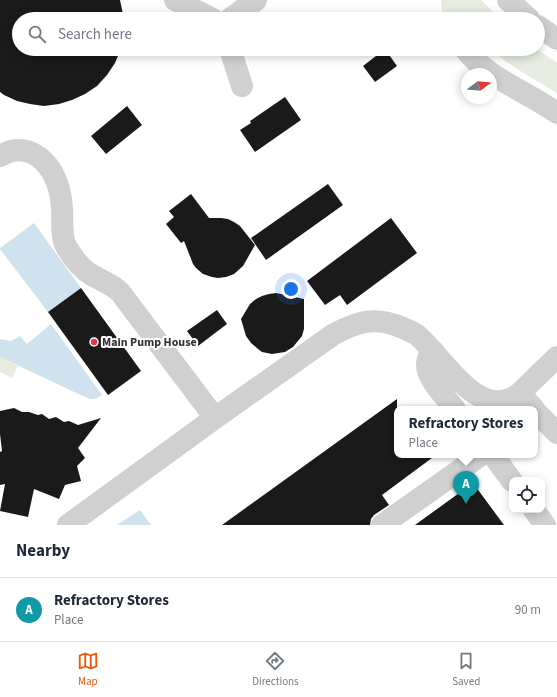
<!DOCTYPE html>
<style>
body{margin:0;font-family:"Source Sans 3",sans-serif;background:#f6f6f7;color:#1f2937}
.controls{position:absolute;right:12px;bottom:12px;display:grid;overflow:hidden;border-radius:8px;box-shadow:0 2px 10px #0003}
.controls button{width:36px;height:36px;display:grid;place-items:center;padding:0;border:0;border-bottom:1px solid #e0e1e3;background:#fff;color:#1f2937;font:20px sans-serif}
.compass{position:absolute;left:461px;top:68px;width:36px;height:36px;border-radius:50%;background:#fff;box-shadow:0 2px 10px #0003;rotate:74deg}
.you{position:absolute;left:291px;top:289px;width:14px;height:14px;margin:-10px;border:3px solid #fff;border-radius:50%;background:#1a73e8;box-shadow:0 0 0 6px #1a73e833}
.badge{display:grid;place-items:center;width:26px;height:26px;border-radius:50%;background:#ea580c;color:#fff;font-size:13px;font-weight:700}
.pin{position:absolute;translate:-50% -33px;filter:drop-shadow(0 1px 2px #0008)}
.pin::after{content:'';position:absolute;top:21px;width:14px;height:12px;background:inherit;clip-path:polygon(0 0,100% 0,50% 100%)}
.popup{position:absolute;left:394px;top:406px;width:144px;height:52px;box-sizing:border-box;display:grid;place-content:center;border-radius:8px;background:#fff;filter:drop-shadow(0 1px 3px #0005);font-size:13px;white-space:nowrap;color:#747a83}
.popup b{font-size:15px;color:#1f2937}
.popup::after{content:'';position:absolute;left:50%;top:100%;margin-left:-8px;border:8px solid transparent;border-top-color:#fff}
.list{margin:0;padding:0;list-style:none}
h2{display:flex;justify-content:space-between;align-items:center;height:52px;margin:0;padding:0 16px;font-size:17px}
h2 small{font-size:13px;font-weight:400;color:#747a83}
.list li{display:grid;grid-template-columns:26px 1fr auto;gap:12px;align-items:center;box-sizing:border-box;height:64px;padding:0 16px;border-top:1px solid #e0e1e3}
.list b{display:block;font-size:15px;white-space:nowrap}
.list p{margin:0;font-size:13px;white-space:nowrap;color:#747a83}
.list em{font-size:13px;font-style:normal;color:#747a83}
.icon{flex:none;width:22px;height:22px;fill:none;stroke:currentColor;stroke-width:2;stroke-linecap:round;stroke-linejoin:round}
.map{position:relative;flex:none;width:557px;height:525px;overflow:hidden}
.search{position:absolute;background:#fff;box-shadow:0 2px 10px #0003;left:12px;right:12px;top:12px;height:44px;display:flex;align-items:center;gap:10px;box-sizing:border-box;padding:0 14px;border-radius:22px;color:#747a83;font-size:15px}
.sheet{height:116px;background:#fff}
nav{display:flex;justify-content:space-around;align-items:center;box-sizing:border-box;height:56px;border-top:1px solid #e0e1e3;background:#fff;font-size:11px;color:#747a83}
nav a{display:grid;justify-items:center;gap:2px}
nav .on{color:#ea580c}
.map>svg:first-child{display:block}
</style>
<div class="map">
<svg width="557" height="525" viewBox="0 0 557 525">
<rect width="100%" height="100%" fill="#fff"/>
<path fill="#e6ecdf" d="M 441,0 L 481,0 L 500,19 L 461,19 L 455,11 L 445,19 L 441,19 L 442,12 Z
M 491,49 L 537,49 L 557,63 L 557,93 C 535,79 510,67 491,49 Z
M 0,357 L 18,366 L 12,378 L 0,372 Z"/>
<path fill="#cfe2ee" d="M 34,223 L 81,288 L 48,312 L 0,249 L 0,248 Z
M 51,324 L 102,395 C 96,399 94,400 87,398 L 0,357 L 0,339 L 11,341 L 20,336 L 27,344 Z
M 140,510 L 151,525 L 117,525 Z"/>
<path fill="#1a1a1a" d="M 0,0 L 120,0 L 124,19 L 19,19 L 19,49 L 121,49 L 115,63 L 107,75 L 97,86 L 85,94 L 72,100 L 59,104 L 44,106 L 30,104 L 17,101 L 4,95 L 0,92 Z
M 385,49 L 397,66 L 375,82 L 363,66 Z
M 285,97 L 301,120 L 255,152 L 240,130 L 251,123 L 250,121 Z
M 127,106 L 142,125 L 106,154 L 91,136 Z
M 328,184 L 343,205 L 266,260 L 251,238 Z
M 191,194 L 209,218 L 221,218 L 228,219 L 234,222 L 240,226 L 255,245 L 243,266 L 234,274 L 226,277 L 218,278 L 212,277 L 203,274 L 196,268 L 193,264 L 184,241 L 181,243 L 166,224 L 174,217 L 169,211 Z
M 391,218 L 417,253 L 347,305 L 340,295 L 325,305 L 307,281 Z
M 81,288 L 141,371 L 108,395 L 48,312 Z
M 276,293 L 304,299 L 304,329 L 302,336 L 293,347 L 285,352 L 272,354 L 262,352 L 258,349 L 251,343 L 246,336 L 241,319 L 250,304 L 256,299 L 262,296 L 269,294 Z
M 217,310 L 227,324 L 198,346 L 187,331 Z
M 397,399 L 397,455 L 436,455 L 382,495 L 389,505 L 374,515 L 371,519 L 370,525 L 222,525 Z
M 14,408 L 22,412 L 29,412 L 38,415 L 42,414 L 49,419 L 56,417 L 64,422 L 69,421 L 78,425 L 101,418 L 78,448 L 85,458 L 77,466 L 81,481 L 65,485 L 59,499 L 34,489 L 28,517 L 0,511 L 5,484 L 0,485 L 0,452 L 2,451 L 0,434 L 0,411 Z
M 473,483 L 504,525 L 415,525 Z"/>
<g fill="none" stroke-linecap="round" stroke-linejoin="round">
<path stroke="#d0d0d0" stroke-width="22" d="M 175,0 L 213,19
M 508,0 L 529,19
M 230,19 L 256,0
M 538,26 L 557,39
M 230,49 L 242,86
M 465,49 C 487,78 527,92 557,113
M 0,156 C 10,150 21,148 32,153 C 53,163 61,188 62,209 C 63,222 60,237 67,248 C 73,258 81,269 92,275 C 102,281 112,284 120,292 L 215,418
M 433,351 C 415,369 443,394 455,409
M 520,393 L 557,357
M 535,411 L 557,433
M 493,455 L 512,481
M 534,510 L 545,525
M 68,525 L 215,418 L 334,334 C 359,321 376,316 403,328 C 408,330 413,332 417,335 C 443,356 479,425 520,393 L 534,409
M 382,525 L 481,455"/>
</g>
<circle fill="#e63946" stroke="#fff" stroke-width="1.5" cx="94" cy="342" r="4"/>
<g text-anchor="middle" stroke-width="4" stroke-linejoin="round" paint-order="stroke">
<g font-size="12" font-weight="bold" fill="#333" stroke="#fff" text-anchor="start">
<text x="102" y="346">Main Pump House</text>
</g>
</g>
</svg>
<div class="controls">
<button><svg class="icon" aria-label="locate" viewBox="0 0 24 24"><circle cx="12" cy="12" r="6"/><path d="M12 2v4M12 18v4M2 12h4M18 12h4"/></svg></button>
</div>
<svg class="compass" viewBox="-18 -18 36 36"><path d="M0-13l5 13h-10z" fill="#e53935"/><path d="M0 13l5-13h-10z" fill="#747a83"/></svg>
<div class="you"></div>
<div class="pin badge" style="left:466px;top:504px;background:#0f9aa8">A</div>
<div class="popup"><b>Refractory Stores</b>Place</div>
<div class="search"><svg class="icon" aria-label="search" viewBox="0 0 24 24"><circle cx="10" cy="10" r="6"/><path d="M15 15l6 6"/></svg>Search here</div>
</div>
<section class="sheet">
<h2>Nearby<small></small></h2>
<ul class="list">
<li><span class="badge" style="background:#0f9aa8">A</span><div><b>Refractory Stores</b><p>Place</p></div><em>90 m</em></li>
</ul>
</section>
<nav>
<a class="on"><svg class="icon" aria-label="map" viewBox="0 0 24 24"><path d="M3 6l6-2 6 2 6-2v14l-6 2-6-2-6 2zM9 4v14M15 6v14"/></svg>Map</a>
<a><svg class="icon" aria-label="directions" viewBox="0 0 24 24"><path d="M12 3l9 9-9 9-9-9zM9 14v-3h6M13 9l2 2-2 2"/></svg>Directions</a>
<a><svg class="icon" aria-label="saved" viewBox="0 0 24 24"><path d="M7 4h10v16l-5-4-5 4z"/></svg>Saved</a>
</nav>
